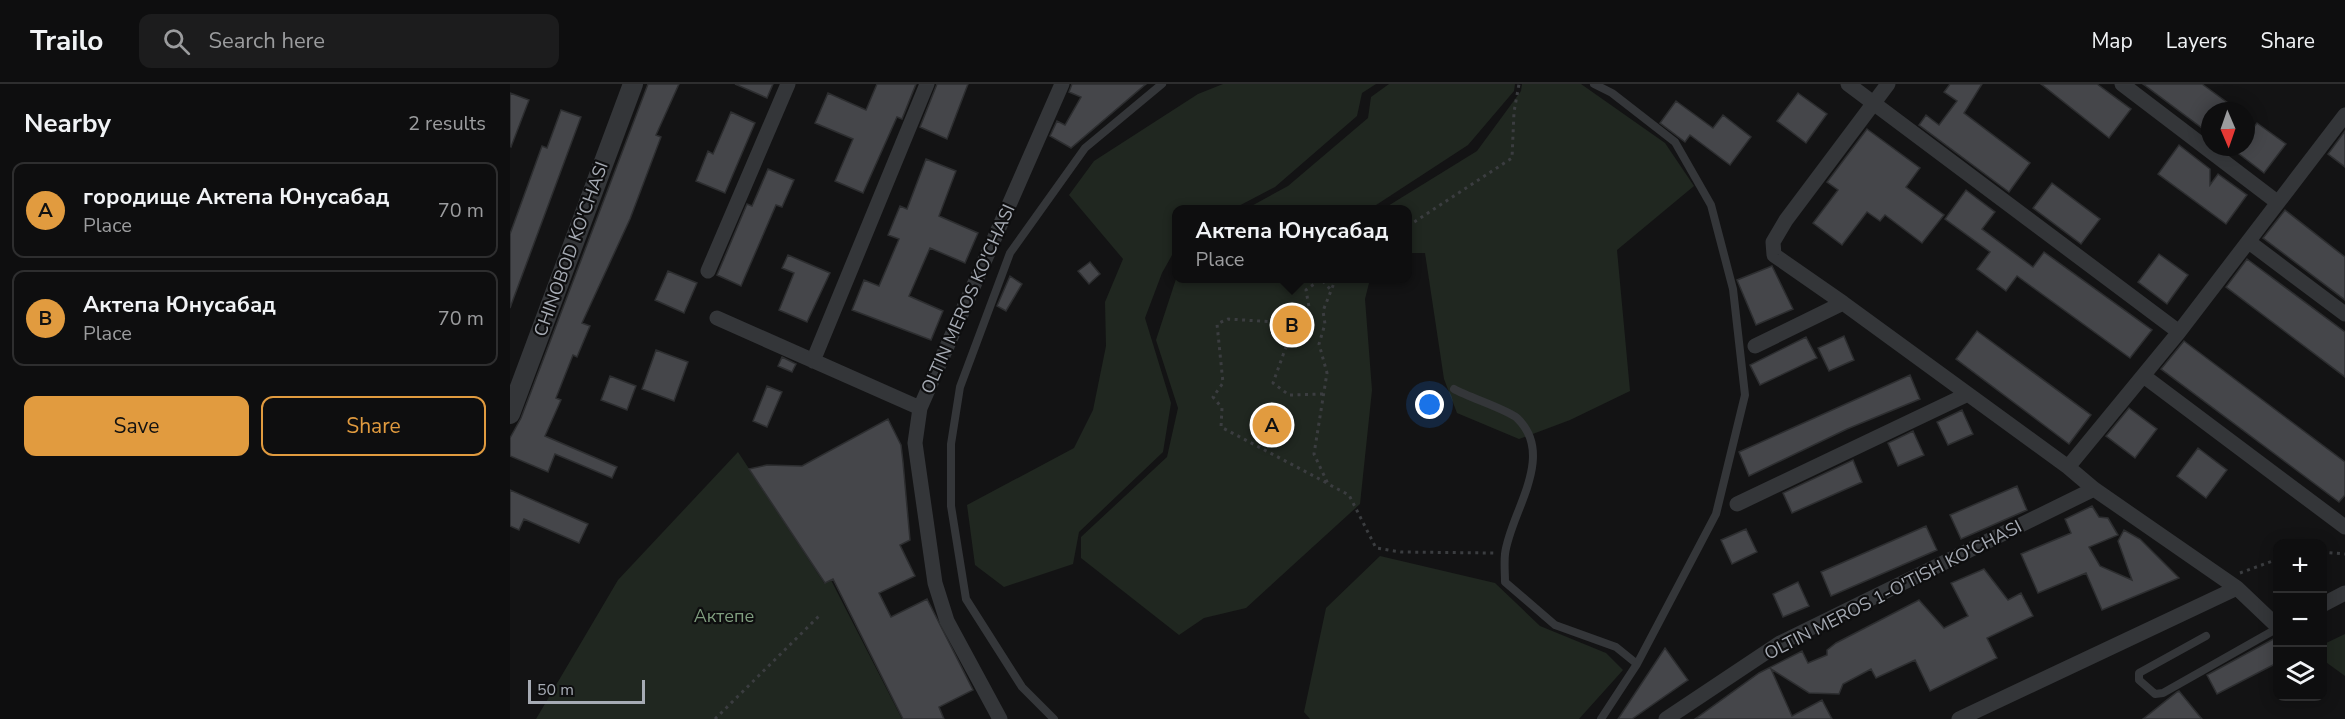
<!DOCTYPE html>
<meta charset="utf-8">
<style>
body{margin:0;font-family:"Nunito Sans",sans-serif;background:#1c1c1d;color:#f1f3f6}
.controls{position:absolute;right:18px;bottom:18px;display:grid;overflow:hidden;border-radius:12px;box-shadow:0 3px 15px #0003}
.controls button{width:54px;height:54px;display:grid;place-items:center;padding:0;border:0;border-bottom:2px solid #2e2e2f;background:#0e0e0f;color:#f1f3f6;font:30px sans-serif}
.compass{position:absolute;left:1691px;top:18px;width:54px;height:54px;border-radius:50%;background:#0e0e0f;box-shadow:0 3px 15px #0003;rotate:178deg}
.scale{position:absolute;left:18px;bottom:15px;width:117px;box-sizing:border-box;padding-left:6px;border:3px solid #a6abb4;border-top:0;font-size:16px;line-height:21px;white-space:nowrap;color:#a6abb4;-webkit-text-stroke:4px #0e0e0f;paint-order:stroke}
.you{position:absolute;left:920px;top:321px;width:21px;height:21px;margin:-15px;border:4px solid #fff;border-radius:50%;background:#1a73e8;box-shadow:0 0 0 9px #1a73e833}
.badge{display:grid;place-items:center;width:39px;height:39px;border-radius:50%;background:#e19b3f;color:#111;font-size:20px;font-weight:700}
.pin{position:absolute;translate:-50% -50%;border:3px solid #fff;box-shadow:0 2px 6px #0006}
.popup{position:absolute;left:662px;top:121px;width:240px;height:78px;box-sizing:border-box;display:grid;place-content:center;border-radius:12px;background:#0e0e0f;filter:drop-shadow(0 2px 4px #0005);font-size:20px;white-space:nowrap;color:#9b9c9e}
.popup b{font-size:22px;color:#f1f3f6}
.popup::after{content:'';position:absolute;left:50%;top:100%;margin-left:-12px;border:12px solid transparent;border-top-color:#0e0e0f}
.list{margin:0;padding:0;list-style:none}
h2{display:flex;justify-content:space-between;align-items:center;height:78px;margin:0;padding:0 24px;font-size:26px}
h2 small{font-size:20px;font-weight:400;color:#9b9c9e}
.list li{display:grid;grid-template-columns:39px 1fr auto;gap:18px;align-items:center;box-sizing:border-box;height:96px;margin:0 12px 12px;padding:0 12px;border:2px solid #2e2e2f;border-radius:12px}
.list b{display:block;font-size:22px;white-space:nowrap}
.list p{margin:0;font-size:20px;white-space:nowrap;color:#9b9c9e}
.list em{font-size:20px;font-style:normal;color:#9b9c9e}
.actions{display:flex;gap:12px;padding:18px 24px}
.actions a{flex:1;padding:14px 0;border:2px solid #e19b3f;border-radius:12px;text-align:center;font-size:21px;color:#e19b3f}
.actions .main{background:#e19b3f;color:#111}
.icon{flex:none;width:33px;height:33px;fill:none;stroke:currentColor;stroke-width:2;stroke-linecap:round;stroke-linejoin:round}
.map{position:relative;flex:none;width:1835px;height:635px;overflow:hidden}
header{display:flex;align-items:center;gap:36px;box-sizing:border-box;height:84px;padding:0 30px;background:#0e0e0f;border-bottom:2px solid #2e2e2f}
header strong{font-size:28px}
nav{display:flex;gap:33px;margin-inline-start:auto;font-size:21px}
.search{width:420px;height:54px;background:#1c1c1d;display:flex;align-items:center;gap:15px;box-sizing:border-box;padding:0 21px;border-radius:12px;color:#9b9c9e;font-size:22px}
main{display:flex}
aside{flex:1;background:#0e0e0f}
.map>svg:first-child{display:block}
</style>
<header>
<strong>Trailo</strong>
<div class="search"><svg class="icon" aria-label="search" viewBox="0 0 24 24"><circle cx="10" cy="10" r="6"/><path d="M15 15l6 6"/></svg>Search here</div>
<nav><a>Map</a><a>Layers</a><a>Share</a></nav>
</header>
<main>
<aside>
<h2>Nearby<small>2 results</small></h2>
<ul class="list">
<li><span class="badge">A</span><div><b>городище Актепа Юнусабад</b><p>Place</p></div><em>70 m</em></li>
<li><span class="badge">B</span><div><b>Актепа Юнусабад</b><p>Place</p></div><em>70 m</em></li>
</ul>
<div class="actions"><a class="main">Save</a><a>Share</a></div>
</aside>
<div class="map">
<svg width="1835" height="635" viewBox="0 0 1835 635">
<rect width="100%" height="100%" fill="#131314"/>
<path fill="#202720" d="M 713,0 L 866,0 L 852,9 L 847,32 L 765,103 L 723,125 L 666,125 L 666,164 L 652,189 L 635,234 L 661,319 L 653,368 L 569,448 L 563,480 L 494,503 L 465,481 L 457,421 L 564,364 L 583,326 L 596,262 L 595,218 L 613,175 L 559,111 L 584,77 L 688,10 Z
M 879,0 L 1005,0 L 1004,7 L 958,61 L 860,125 L 736,125 L 778,102 L 858,34 L 861,13 Z
M 1012,0 L 1071,0 L 1155,59 L 1184,102 L 1107,166 L 1120,307 L 1060,336 L 1009,355 L 947,329 L 934,295 L 915,169 L 898,169 L 898,125 L 873,125 L 967,67 L 1011,7 Z
M 666,195 L 860,195 L 855,215 L 862,306 L 850,420 L 736,524 L 694,534 L 669,551 L 571,474 L 571,453 L 657,373 L 668,324 L 646,256 Z
M 228,368 L 314,499 L 321,496 L 392,635 L 26,635 L 108,496 Z
M 870,472 L 985,499 L 1030,542 L 1096,569 L 1113,586 L 1069,635 L 800,635 L 794,628 L 816,524 Z
M 1835,550 L 1835,592 L 1813,576 L 1812,561 Z"/>
<path fill="#45464a" stroke="#2d2e30" stroke-width="1.5" d="M 138,0 L 169,0 L 146,51 L 151,53 L 120,135 L 72,239 L 80,242 L 67,273 L 63,271 L 46,314 L 51,316 L 35,352 L 107,383 L 102,394 L 45,370 L 38,388 L 0,372 L 0,354 L 11,334 Z
M 225,0 L 263,0 L 257,14 Z
M 367,0 L 406,0 L 392,35 L 387,33 L 353,109 L 325,97 L 343,55 L 305,39 L 318,9 L 356,26 Z
M 427,0 L 458,0 L 437,55 L 410,43 Z
M 562,0 L 636,0 L 561,64 L 540,52 L 547,37 L 555,41 L 571,13 L 559,8 Z
M 1440,0 L 1472,0 L 1454,29 L 1520,79 L 1499,108 L 1409,41 L 1416,31 L 1429,41 L 1447,17 L 1434,8 Z
M 1531,0 L 1587,0 L 1621,25 L 1599,54 Z
M 1633,0 L 1692,0 L 1729,27 L 1700,27 L 1700,50 Z
M 0,9 L 19,16 L 1,63 L 0,62 Z
M 1288,9 L 1317,30 L 1296,59 L 1267,37 Z
M 1166,17 L 1203,44 L 1213,31 L 1241,53 L 1220,81 L 1180,51 L 1175,58 L 1150,39 Z
M 51,26 L 71,33 L 0,224 L 0,150 L 32,62 L 37,64 Z
M 221,28 L 245,39 L 215,109 L 186,97 L 198,67 L 203,70 Z
M 1747,39 L 1776,60 L 1754,89 L 1720,63 L 1736,63 L 1736,53 Z
M 1357,45 L 1410,84 L 1396,103 L 1434,131 L 1412,159 L 1375,131 L 1370,137 L 1357,128 L 1332,161 L 1303,139 L 1328,106 L 1317,98 Z
M 1835,47 L 1835,83 L 1818,70 Z
M 1669,61 L 1700,85 L 1700,101 L 1708,90 L 1737,111 L 1716,140 L 1648,90 Z
M 416,75 L 446,87 L 429,132 L 468,149 L 455,179 L 420,164 L 399,212 L 433,227 L 421,256 L 342,226 L 354,196 L 369,202 L 389,155 L 378,151 L 390,122 L 397,125 Z
M 258,85 L 284,96 L 272,123 L 266,121 L 231,202 L 207,191 L 237,120 L 242,122 Z
M 1542,99 L 1590,135 L 1571,160 L 1523,124 Z
M 1456,106 L 1485,128 L 1472,145 L 1523,183 L 1534,168 L 1642,246 L 1620,274 L 1507,192 L 1496,207 L 1467,185 L 1480,168 L 1435,135 Z
M 1775,126 L 1835,173 L 1835,216 L 1753,154 Z
M 1649,170 L 1678,191 L 1657,220 L 1628,198 Z
M 278,171 L 320,189 L 297,238 L 269,226 L 284,189 L 272,184 Z
M 1737,175 L 1835,248 L 1835,293 L 1716,203 Z
M 580,178 L 590,190 L 579,200 L 568,187 Z
M 1262,182 L 1283,225 L 1246,241 L 1227,196 Z
M 158,187 L 187,199 L 174,229 L 145,216 Z
M 500,192 L 512,200 L 496,227 L 487,222 Z
M 1467,247 L 1581,331 L 1559,360 L 1446,275 Z
M 1334,252 L 1344,276 L 1319,287 L 1308,264 Z
M 1296,253 L 1307,274 L 1250,301 L 1240,281 Z
M 1674,257 L 1835,378 L 1835,411 L 1829,418 L 1651,285 Z
M 146,266 L 178,278 L 164,317 L 132,305 Z
M 272,273 L 286,280 L 282,288 L 268,282 Z
M 1400,291 L 1410,315 L 1337,345 L 1239,392 L 1229,368 Z
M 100,292 L 126,302 L 117,326 L 91,316 Z
M 257,302 L 272,308 L 257,343 L 243,337 Z
M 1619,324 L 1647,345 L 1625,374 L 1596,352 Z
M 1452,326 L 1463,350 L 1438,361 L 1427,338 Z
M 378,335 L 391,361 L 393,378 L 400,456 L 390,461 L 405,492 L 369,509 L 381,533 L 417,515 L 463,606 L 429,623 L 434,635 L 393,635 L 323,495 L 315,499 L 239,385 L 257,381 L 292,382 Z
M 1403,347 L 1414,371 L 1388,382 L 1378,359 Z
M 1688,364 L 1717,386 L 1696,414 L 1667,392 Z
M 1343,376 L 1352,398 L 1282,429 L 1273,409 Z
M 1507,402 L 1517,426 L 1451,455 L 1440,431 Z
M 0,406 L 78,440 L 69,459 L 14,435 L 9,446 L 0,442 Z
M 1582,422 L 1589,433 L 1598,434 L 1608,451 L 1579,463 L 1590,482 L 1622,496 L 1608,457 L 1614,446 L 1630,455 L 1669,494 L 1592,526 L 1576,489 L 1528,509 L 1511,470 L 1561,449 L 1555,435 Z
M 1416,442 L 1427,466 L 1321,512 L 1311,488 Z
M 1236,445 L 1247,468 L 1222,480 L 1211,456 Z
M 1474,485 L 1498,516 L 1511,509 L 1523,532 L 1477,554 L 1487,574 L 1420,607 L 1405,576 L 1366,594 L 1361,585 L 1333,600 L 1329,610 L 1299,609 L 1261,585 L 1282,632 L 1312,616 L 1322,635 L 1185,635 L 1249,589 L 1292,567 L 1298,579 L 1317,571 L 1317,566 L 1326,559 L 1409,516 L 1434,544 L 1458,532 L 1441,499 Z
M 1288,498 L 1299,522 L 1273,533 L 1263,510 Z
M 1767,553 L 1767,579 L 1707,610 L 1697,591 Z
M 1155,564 L 1178,596 L 1122,635 L 1108,635 Z
M 1669,607 L 1692,635 L 1633,635 L 1667,608 Z"/>
<g fill="none" stroke-linecap="round" stroke-linejoin="round">
<path stroke="#3b3d40" stroke-width="3" stroke-dasharray="3 4.5" stroke-linecap="butt" d="M 898,142 L 1002,74 L 1004,28 L 1009,0
M 826,194 L 813,227 L 815,240 L 809,260 L 817,289 L 804,370 L 818,400 L 839,411 L 866,464 L 891,468 L 984,469
M 780,239 L 718,235 L 707,240 L 713,299 L 703,313 L 712,324 L 711,343 L 817,399
M 813,310 L 779,311 L 763,299 L 777,260 L 780,239 L 799,223 L 796,206 L 811,195 L 820,205
M 1812,468 L 1835,470
M 1730,489 L 1768,475
M 205,635 L 310,531"/>
<path stroke="#343639" stroke-width="8" d="M 1084,0 L 1102,9 L 1165,58 L 1201,121 L 1223,205 L 1235,311 L 1206,430 L 1127,580 L 1091,635
M 944,305 C 958,313 998,326 1007,334 C 1047,372 1000,429 995,470 C 994,479 995,489 995,498 L 1045,541 L 1106,563 L 1127,580
M 1696,552 L 1629,589 L 1629,596 L 1645,610 L 1653,609 L 1768,544
M 544,635 L 512,603 L 456,515 L 441,422 L 441,360 L 450,303 L 500,169 L 575,64 L 652,0"/>
<path stroke="#343639" stroke-width="15" d="M 1338,0 L 1669,248
M 1612,0 L 1767,118
M 1739,158 L 1835,230
M 198,187 L 278,0
M 1333,219 L 1264,171 L 1263,158 L 1276,136 L 1378,0
M 207,234 L 410,324
M 1245,262 L 1333,219 L 1558,383 L 1584,405 L 1727,504
M 303,277 L 417,0
M 1635,293 L 1835,443
M 1558,383 L 1669,248 L 1835,31
M 1227,420 L 1458,310
M 1812,521 L 1835,509
M 490,635 L 437,537 L 425,499 L 405,359 L 410,324 L 552,0
M 1156,635 L 1270,559 L 1584,405
M 1449,635 L 1727,504 L 1768,543"/>
<path stroke="#343639" stroke-width="20" d="M 0,330 L 123,0"/>
</g>
<g text-anchor="middle" stroke-width="4.5" stroke-linejoin="round" paint-order="stroke">
<g font-size="18" fill="#a6abb4" stroke="#0e0e0f">
<text transform="translate(61 165) rotate(-70)" y="6">CHINOBOD KO'CHASI</text>
<text transform="translate(458 215) rotate(-66)" y="6">OLTIN MEROS KO'CHASI</text>
<text transform="translate(1383 506) rotate(-27)" y="6">OLTIN MEROS 1-O'TISH KO'CHASI</text>
</g>
<g font-size="18" fill="#7f9d7e" stroke="#0e0e0f">
<text x="214" y="538">Актепе</text>
</g>
</g>
</svg>
<div class="controls">
<button>+</button>
<button>−</button>
<button><svg class="icon" aria-label="layers" viewBox="0 0 24 24"><path d="M12 4l9 5-9 5-9-5zM3 14l9 5 9-5"/></svg></button>
</div>
<svg class="compass" viewBox="-18 -18 36 36"><path d="M0-13l5 13h-10z" fill="#e53935"/><path d="M0 13l5-13h-10z" fill="#9b9c9e"/></svg>
<div class="scale">50 m</div>
<div class="you"></div>
<div class="pin badge" style="left:762px;top:341px">A</div>
<div class="pin badge" style="left:782px;top:241px">B</div>
<div class="popup"><b>Актепа Юнусабад</b>Place</div>
</div>
</main>
